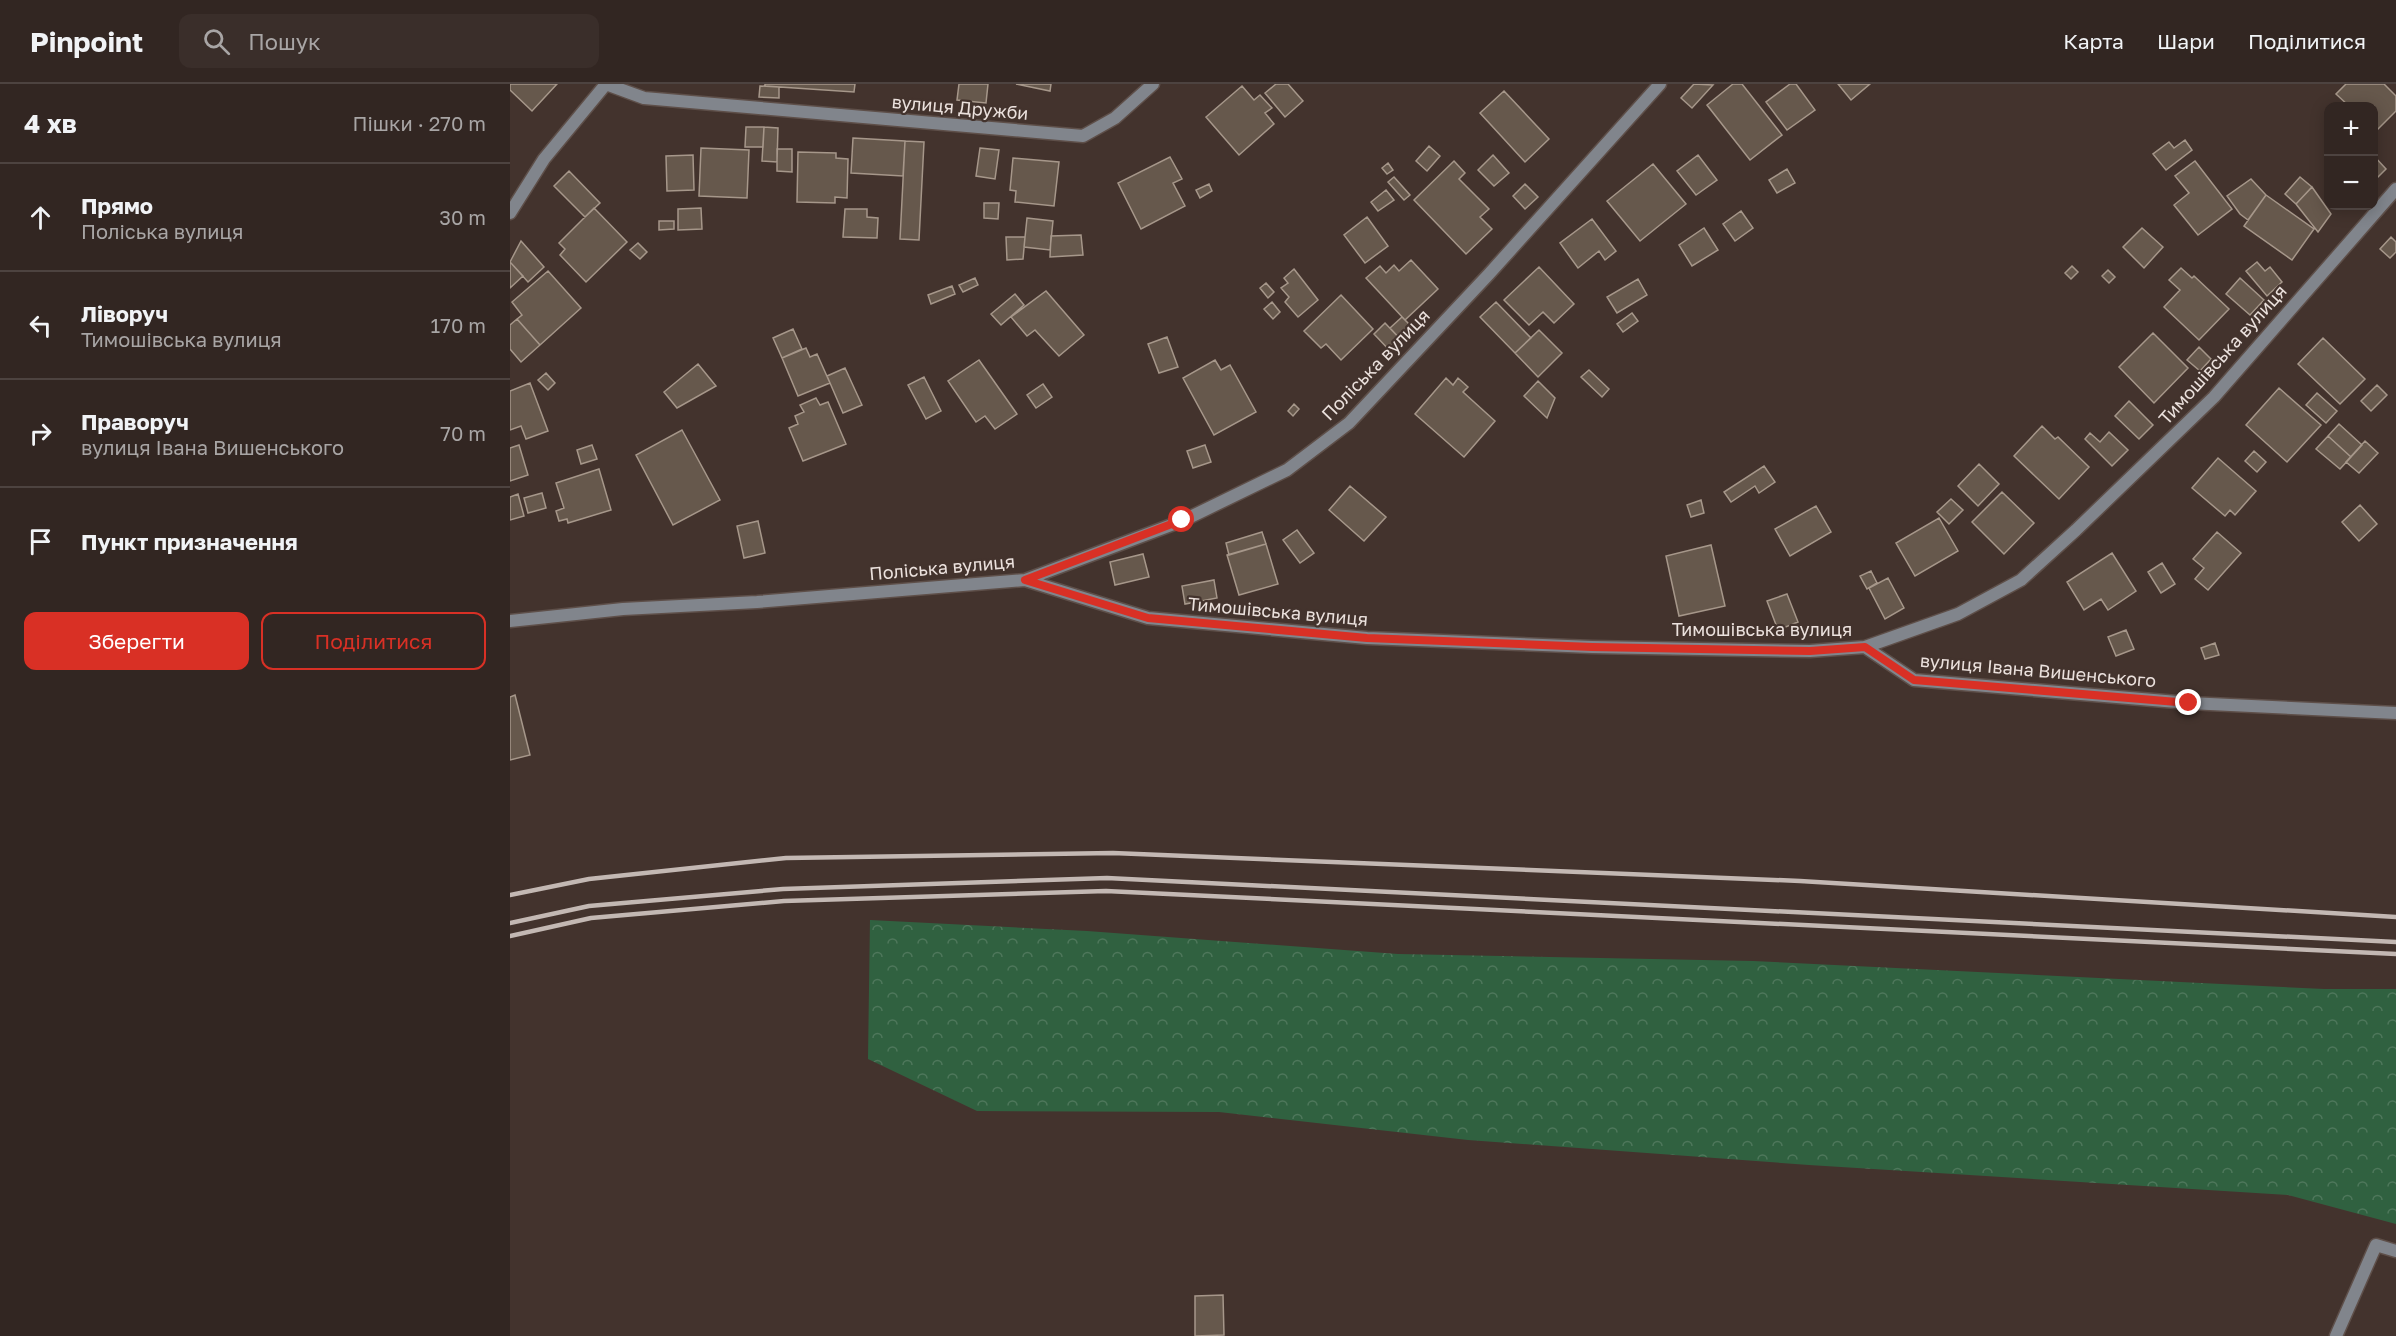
<!DOCTYPE html>
<html lang="uk">
<meta charset="utf-8">
<style>
body{margin:0;font-family:"Golos Text",sans-serif;background:#3a2e2a;color:#f1f3f6}
.controls{position:absolute;right:18px;top:18px;display:grid;overflow:hidden;border-radius:12px;box-shadow:0 3px 15px #0003}
.controls button{width:54px;height:54px;display:grid;place-items:center;padding:0;border:0;border-bottom:2px solid #4d4340;background:#322622;color:#f1f3f6;font:30px sans-serif}
.stop{position:absolute;width:18px;height:18px;margin:-14px;border:4px solid #d93025;border-radius:50%;background:#fff}
.stop.end{background:#d93025;border-color:#fff;box-shadow:0 2px 6px #0008}
.list{margin:0;padding:0;list-style:none}
h2{display:flex;justify-content:space-between;align-items:center;height:78px;margin:0;padding:0 24px;font-size:26px}
h2 small{font-size:20px;font-weight:400;color:#a8a5a5}
.list li{display:grid;grid-template-columns:39px 1fr auto;gap:18px;align-items:center;box-sizing:border-box;height:108px;padding:0 24px;border-top:2px solid #4d4340}
.list b{display:block;font-size:22px;white-space:nowrap}
.list p{margin:0;font-size:20px;white-space:nowrap;color:#a8a5a5}
.list em{font-size:20px;font-style:normal;color:#a8a5a5}
.actions{display:flex;gap:12px;padding:18px 24px}
.actions a{flex:1;padding:14px 0;border:2px solid #d93025;border-radius:12px;text-align:center;font-size:21px;color:#d93025}
.actions .main{background:#d93025;color:#fff}
.icon{flex:none;width:33px;height:33px;fill:none;stroke:currentColor;stroke-width:2;stroke-linecap:round;stroke-linejoin:round}
.map{position:relative;flex:none;width:1886px;height:1252px;overflow:hidden}
header{display:flex;align-items:center;gap:36px;box-sizing:border-box;height:84px;padding:0 30px;background:#322622;border-bottom:2px solid #4d4340}
header strong{font-size:28px}
nav{display:flex;gap:33px;margin-inline-start:auto;font-size:21px}
.search{width:420px;height:54px;background:#3a2e2a;display:flex;align-items:center;gap:15px;box-sizing:border-box;padding:0 21px;border-radius:12px;color:#a8a5a5;font-size:22px}
main{display:flex}
aside{flex:1;background:#322622}
.map>svg:first-child{display:block}
</style>
<header>
<strong>Pinpoint</strong>
<div class="search"><svg class="icon" aria-label="search" viewBox="0 0 24 24"><circle cx="10" cy="10" r="6"/><path d="M15 15l6 6"/></svg>Пошук</div>
<nav><a>Карта</a><a>Шари</a><a>Поділитися</a></nav>
</header>
<main>
<aside>
<h2>4 хв<small>Пішки · 270 m</small></h2>
<ul class="list">
<li><svg class="icon" aria-label="ahead" viewBox="0 0 24 24"><path d="M12 20V5M6 11l6-6 6 6"/></svg><div><b>Прямо</b><p>Поліська вулиця</p></div><em>30 m</em></li>
<li><svg class="icon" aria-label="left" viewBox="0 0 24 24"><path d="M17 20v-9H6M10 6l-5 5 5 5"/></svg><div><b>Ліворуч</b><p>Тимошівська вулиця</p></div><em>170 m</em></li>
<li><svg class="icon" aria-label="right" viewBox="0 0 24 24"><path d="M7 20v-9h11M14 6l5 5-5 5"/></svg><div><b>Праворуч</b><p>вулиця Івана Вишенського</p></div><em>70 m</em></li>
<li><svg class="icon" aria-label="arrive" viewBox="0 0 24 24"><path d="M6 21V4h12l-3 4 3 4H6"/></svg><div><b>Пункт призначення</b></div></li>
</ul>
<div class="actions"><a class="main">Зберегти</a><a>Поділитися</a></div>
</aside>
<div class="map">
<svg width="1886" height="1252" viewBox="0 0 1886 1252">
<defs>
<pattern id="forest-crowns" width="20" height="18" patternUnits="userSpaceOnUse" patternTransform="scale(1.5)"><rect width="20" height="18" fill="#306140"/><path d="M2 6a3 3 0 1 1 6 0M12 15a3 3 0 1 1 6 0" fill="none" stroke="#4e775b"/></pattern>
</defs>
<rect width="100%" height="100%" fill="#43332d"/>
<path fill="url(#forest-crowns)" d="M 360,836 L 577,847 L 888,870 L 1243,877 L 1814,905 L 1886,905 L 1886,1140 L 1778,1111 L 1299,1081 L 958,1056 L 709,1028 L 467,1027 L 358,975 Z"/>
<path fill="#66584c" stroke="#a6978a" stroke-width="1.5" d="M 0,0 L 47,0 L 22,27 L 0,6 Z
M 255,0 L 345,0 L 344,8 L 255,2 Z
M 449,0 L 478,0 L 476,19 L 447,16 Z
M 506,0 L 541,0 L 540,7 Z
M 766,0 L 778,0 L 793,17 L 775,33 L 755,9 Z
M 1184,0 L 1203,1 L 1182,24 L 1171,14 Z
M 1223,0 L 1232,0 L 1272,51 L 1240,76 L 1197,21 Z
M 1280,0 L 1286,0 L 1305,26 L 1277,46 L 1256,18 Z
M 1328,0 L 1360,0 L 1341,16 Z
M 1836,0 L 1874,0 L 1886,12 L 1886,27 L 1865,48 L 1864,22 L 1839,22 L 1826,10 Z
M 250,2 L 269,3 L 269,14 L 249,13 Z
M 732,2 L 744,16 L 750,11 L 762,24 L 755,29 L 764,40 L 729,71 L 696,33 Z
M 994,7 L 1039,55 L 1015,78 L 970,29 Z
M 236,43 L 254,43 L 253,63 L 235,63 Z
M 254,43 L 268,44 L 267,78 L 252,77 Z
M 343,54 L 395,57 L 393,92 L 341,89 Z
M 1675,56 L 1682,66 L 1656,86 L 1643,70 L 1659,58 L 1664,64 Z
M 395,57 L 414,58 L 409,156 L 390,155 Z
M 919,62 L 930,72 L 917,87 L 906,77 Z
M 191,64 L 239,66 L 237,114 L 189,112 Z
M 470,64 L 489,66 L 485,95 L 466,92 Z
M 267,65 L 282,65 L 282,88 L 267,87 Z
M 288,68 L 326,69 L 326,74 L 338,75 L 337,114 L 325,113 L 325,119 L 287,118 Z
M 183,71 L 184,106 L 157,107 L 156,72 Z
M 983,71 L 999,89 L 984,102 L 968,86 Z
M 1188,71 L 1207,96 L 1186,111 L 1167,87 Z
M 1864,72 L 1876,85 L 1864,97 Z
M 660,73 L 672,95 L 663,99 L 675,122 L 631,145 L 608,99 Z
M 503,74 L 549,78 L 544,122 L 505,118 L 506,107 L 500,106 Z
M 944,77 L 955,89 L 949,95 L 979,125 L 970,133 L 982,145 L 956,170 L 904,116 Z
M 1685,77 L 1722,125 L 1688,151 L 1664,121 L 1679,109 L 1665,92 Z
M 878,79 L 883,86 L 877,90 L 872,84 Z
M 1143,80 L 1176,120 L 1130,157 L 1097,117 Z
M 1277,85 L 1285,99 L 1267,109 L 1259,96 Z
M 59,87 L 90,119 L 75,133 L 44,102 Z
M 884,93 L 900,111 L 894,116 L 878,98 Z
M 1790,93 L 1802,103 L 1786,120 L 1775,110 Z
M 1741,95 L 1756,111 L 1738,136 L 1730,130 L 1717,112 Z
M 699,100 L 702,107 L 690,114 L 686,106 Z
M 1015,100 L 1028,113 L 1015,125 L 1003,112 Z
M 1802,103 L 1821,130 L 1808,148 L 1786,120 Z
M 876,106 L 884,116 L 868,127 L 861,118 Z
M 1756,111 L 1804,145 L 1782,176 L 1734,142 Z
M 474,119 L 489,119 L 488,135 L 474,134 Z
M 84,124 L 117,158 L 76,198 L 50,171 L 55,165 L 49,159 Z
M 191,124 L 192,145 L 168,146 L 168,125 Z
M 335,125 L 357,125 L 357,133 L 368,134 L 367,154 L 333,153 Z
M 1231,127 L 1243,144 L 1225,157 L 1213,140 Z
M 857,133 L 878,162 L 855,179 L 834,151 Z
M 517,134 L 543,137 L 540,166 L 514,163 Z
M 1082,135 L 1106,167 L 1095,176 L 1089,167 L 1068,184 L 1050,159 Z
M 149,137 L 164,137 L 164,145 L 149,146 Z
M 1194,144 L 1208,166 L 1182,182 L 1169,161 Z
M 1632,144 L 1653,163 L 1634,184 L 1613,163 Z
M 571,151 L 573,171 L 540,173 L 541,152 Z
M 496,153 L 515,153 L 513,175 L 497,176 Z
M 1881,153 L 1886,158 L 1886,168 L 1880,174 L 1870,165 Z
M 11,157 L 34,183 L 18,198 L 0,178 Z
M 128,159 L 137,168 L 130,175 L 120,166 Z
M 901,176 L 928,205 L 895,236 L 856,194 L 870,182 L 876,189 L 884,181 L 889,187 Z
M 0,178 L 13,192 L 0,204 Z
M 1747,178 L 1755,187 L 1760,183 L 1772,198 L 1757,212 L 1736,187 Z
M 1562,182 L 1568,188 L 1561,195 L 1555,189 Z
M 1029,183 L 1064,220 L 1044,239 L 1033,228 L 1019,241 L 994,216 Z
M 1671,184 L 1682,194 L 1684,192 L 1719,225 L 1689,256 L 1654,223 L 1670,206 L 1659,196 Z
M 784,185 L 808,216 L 788,233 L 775,218 L 779,213 L 771,204 L 778,199 L 774,194 Z
M 1598,186 L 1605,193 L 1599,199 L 1592,192 Z
M 38,187 L 71,224 L 30,261 L 7,235 L 12,231 L 2,218 Z
M 465,194 L 468,201 L 453,208 L 449,201 Z
M 1730,194 L 1754,216 L 1740,231 L 1716,210 Z
M 1128,195 L 1137,211 L 1107,229 L 1097,213 Z
M 756,199 L 764,208 L 758,214 L 750,204 Z
M 442,202 L 445,210 L 421,220 L 418,211 Z
M 536,207 L 574,251 L 549,272 L 525,246 L 517,252 L 501,233 Z
M 505,210 L 514,221 L 491,241 L 481,230 Z
M 831,211 L 863,245 L 831,276 L 816,260 L 811,264 L 794,247 Z
M 762,218 L 770,228 L 763,235 L 754,225 Z
M 986,218 L 1021,254 L 1005,269 L 970,233 Z
M 1122,229 L 1128,237 L 1113,248 L 1107,240 Z
M 892,233 L 905,246 L 893,258 L 880,244 Z
M 7,235 L 30,261 L 11,278 L 0,265 L 0,241 Z
M 875,239 L 893,258 L 882,269 L 864,250 Z
M 283,245 L 292,265 L 272,274 L 263,254 Z
M 1029,246 L 1052,269 L 1028,293 L 1005,269 Z
M 1643,249 L 1678,284 L 1644,319 L 1609,283 Z
M 657,253 L 668,283 L 649,289 L 638,260 Z
M 1813,254 L 1855,295 L 1830,320 L 1788,280 Z
M 1689,263 L 1701,275 L 1690,287 L 1677,276 Z
M 296,264 L 300,273 L 307,270 L 320,299 L 288,312 L 272,274 Z
M 469,276 L 507,330 L 485,345 L 475,332 L 466,338 L 438,297 Z
M 705,276 L 711,286 L 720,281 L 746,328 L 704,351 L 673,294 Z
M 188,280 L 206,302 L 167,324 L 154,308 Z
M 335,284 L 352,321 L 333,329 L 317,292 Z
M 1079,286 L 1099,305 L 1092,313 L 1071,293 Z
M 36,289 L 45,299 L 38,306 L 28,296 Z
M 414,293 L 431,327 L 416,335 L 398,301 Z
M 936,294 L 943,301 L 948,294 L 958,303 L 953,308 L 985,337 L 954,373 L 905,330 Z
M 1028,297 L 1045,314 L 1037,334 L 1014,312 Z
M 20,299 L 38,347 L 16,355 L 11,342 L 0,346 L 0,307 Z
M 533,300 L 542,313 L 526,324 L 517,311 Z
M 1867,301 L 1877,311 L 1861,327 L 1851,317 Z
M 1769,304 L 1811,341 L 1777,378 L 1736,341 Z
M 1807,309 L 1827,327 L 1816,339 L 1796,321 Z
M 306,314 L 310,321 L 318,318 L 336,360 L 293,377 L 279,344 L 288,340 L 285,332 L 294,328 L 290,321 Z
M 1619,317 L 1643,341 L 1629,355 L 1605,332 Z
M 784,320 L 789,325 L 783,332 L 778,327 Z
M 1829,340 L 1852,361 L 1841,373 L 1818,352 Z
M 1532,342 L 1545,355 L 1548,353 L 1579,383 L 1549,415 L 1504,372 Z
M 172,346 L 210,416 L 163,441 L 126,371 Z
M 1599,348 L 1618,366 L 1602,382 L 1575,355 L 1580,349 L 1590,358 Z
M 1818,352 L 1841,373 L 1830,385 L 1806,365 Z
M 1855,357 L 1868,369 L 1849,389 L 1836,378 Z
M 9,361 L 18,391 L 0,397 L 0,364 Z
M 82,361 L 87,375 L 71,380 L 67,366 Z
M 695,361 L 701,378 L 683,384 L 677,367 Z
M 1744,367 L 1756,378 L 1747,388 L 1735,377 Z
M 1708,374 L 1746,407 L 1725,431 L 1720,426 L 1715,432 L 1682,404 Z
M 1469,380 L 1489,400 L 1468,422 L 1448,402 Z
M 1254,382 L 1265,398 L 1249,409 L 1245,402 L 1221,418 L 1214,408 Z
M 89,385 L 101,426 L 58,439 L 57,435 L 49,437 L 46,427 L 54,424 L 46,399 Z
M 840,402 L 876,433 L 854,457 L 819,426 Z
M 1492,408 L 1524,439 L 1494,470 L 1462,438 Z
M 32,409 L 36,424 L 18,429 L 14,414 Z
M 8,410 L 14,432 L 0,436 L 0,413 Z
M 1441,415 L 1453,426 L 1439,440 L 1427,428 Z
M 1191,416 L 1194,429 L 1181,433 L 1177,421 Z
M 1850,421 L 1867,440 L 1849,457 L 1832,438 Z
M 1306,422 L 1321,448 L 1280,472 L 1265,445 Z
M 1429,434 L 1448,467 L 1405,492 L 1386,459 Z
M 248,437 L 255,469 L 234,474 L 227,442 Z
M 787,446 L 804,469 L 790,479 L 773,456 Z
M 752,448 L 756,460 L 719,471 L 716,459 Z
M 1707,448 L 1731,469 L 1698,506 L 1685,495 L 1694,484 L 1683,475 Z
M 756,460 L 768,500 L 729,511 L 717,471 Z
M 1201,461 L 1215,522 L 1169,532 L 1156,472 Z
M 1602,469 L 1626,507 L 1598,526 L 1591,515 L 1574,526 L 1557,498 Z
M 633,470 L 639,493 L 605,501 L 600,478 Z
M 1652,479 L 1665,500 L 1651,509 L 1638,488 Z
M 1361,487 L 1367,499 L 1357,505 L 1350,492 Z
M 1378,494 L 1394,524 L 1375,535 L 1359,504 Z
M 704,496 L 707,514 L 675,520 L 672,502 Z
M 1277,510 L 1288,538 L 1268,546 L 1257,517 Z
M 1616,546 L 1624,565 L 1606,572 L 1598,553 Z
M 1705,559 L 1709,571 L 1695,575 L 1691,564 Z
M 5,611 L 20,671 L 0,676 L 0,613 Z
M 713,1211 L 714,1251 L 685,1252 L 685,1212 Z"/>
<g fill="none" stroke-linecap="round" stroke-linejoin="round">
<g stroke="#5e4f49" stroke-width="15">
<path id="street" d="M 96,0 L 134,14 L 573,52 L 605,34 L 643,0
M 0,129 L 34,75 L 96,0
M 515,496 L 638,534 L 857,554 L 1082,563 L 1300,567 L 1355,563 L 1448,530 L 1511,496 L 1566,446 L 1704,313 L 1886,105
M 0,537 L 113,525 L 247,518 L 515,496 L 672,437 L 777,386 L 839,339 L 979,190 L 1150,0
M 1355,563 L 1404,596 L 1679,619 L 1886,629
M 1826,1252 L 1866,1161 L 1886,1167"/>
</g>
<use href="#street" stroke="#81858c" stroke-width="12"/>
<path stroke="#c3b8b3" stroke-width="4.5" d="M 0,811 L 79,795 L 276,774 L 603,769 L 1290,797 L 1886,833
M 0,839 L 79,822 L 273,805 L 597,794 L 1886,858
M 0,852 L 81,834 L 274,817 L 596,807 L 1886,870"/>
</g>
<g fill="none" stroke-linecap="round" stroke-linejoin="round">
<path stroke="#d93025" stroke-width="8" d="M 672,436 L 515,496 L 638,534 L 857,554 L 1082,563 L 1300,567 L 1355,563 L 1404,596 L 1679,619"/>
</g>
<g text-anchor="middle" stroke-width="4.5" stroke-linejoin="round" paint-order="stroke">
<g font-size="18" fill="#ebe1dd" stroke="#43332d">
<text transform="translate(450 24) rotate(5)" y="6">вулиця Дружби</text>
<text transform="translate(1713 271) rotate(-48)" y="6">Тимошівська вулиця</text>
<text transform="translate(866 281) rotate(-46)" y="6">Поліська вулиця</text>
<text transform="translate(432 484) rotate(-5)" y="6">Поліська вулиця</text>
<text transform="translate(768 528) rotate(5)" y="6">Тимошівська вулиця</text>
<text x="1252" y="552">Тимошівська вулиця</text>
<text transform="translate(1528 587) rotate(5)" y="6">вулиця Івана Вишенського</text>
</g>
</g>
</svg>
<div class="controls">
<button>+</button>
<button>−</button>
</div>
<div class="stop" style="left:672px;top:436px"></div>
<div class="stop end" style="left:1679px;top:619px"></div>
</div>
</main>
